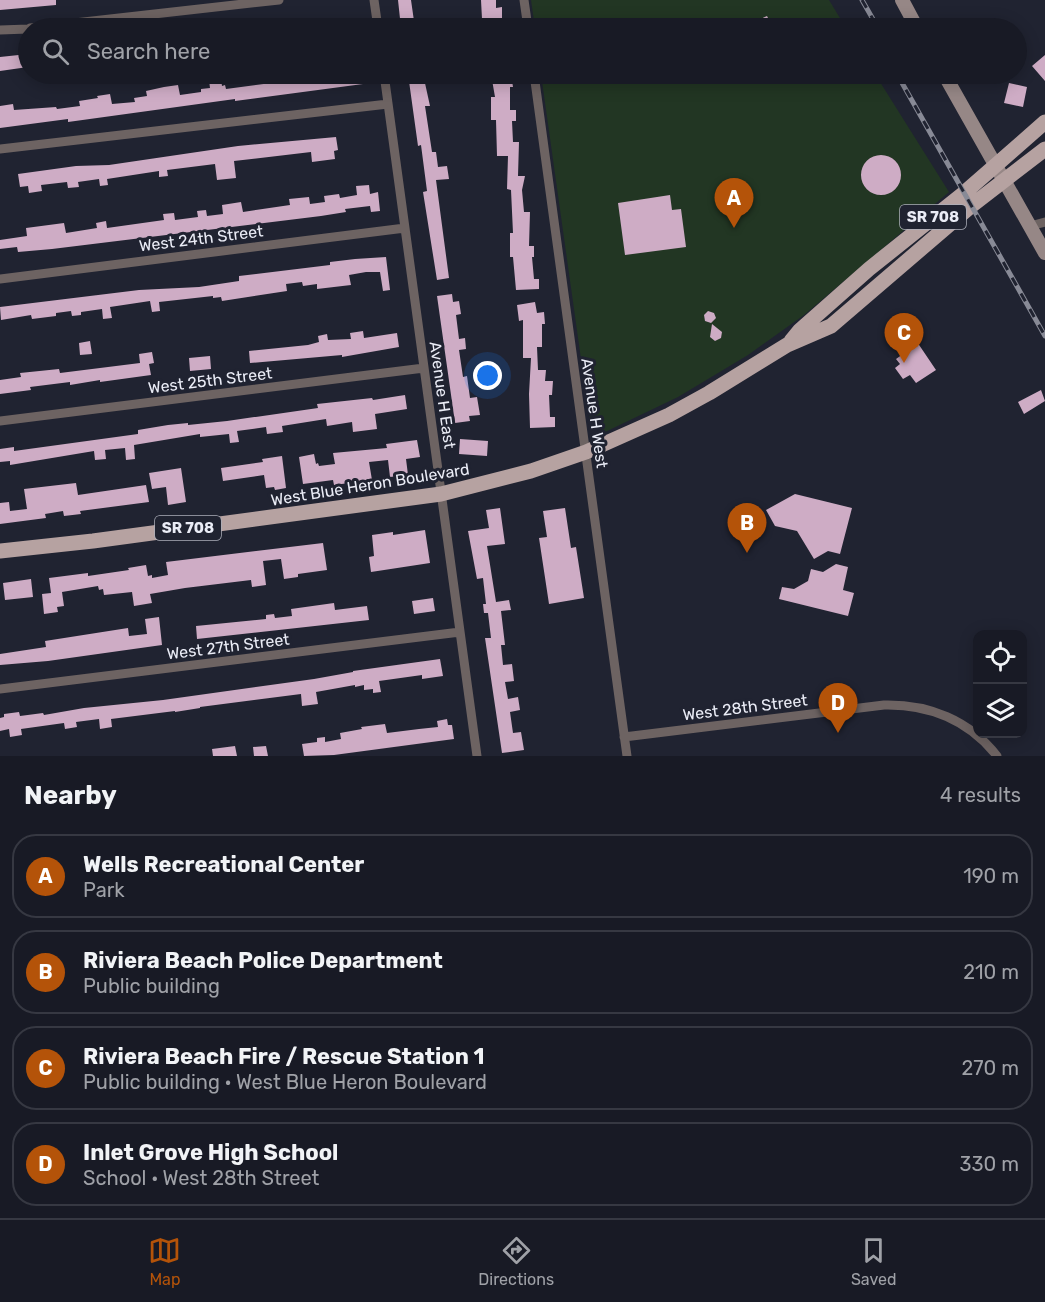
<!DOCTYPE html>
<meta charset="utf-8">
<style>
body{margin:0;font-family:Rubik,sans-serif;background:#21232d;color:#f1f3f6}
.controls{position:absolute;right:18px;bottom:18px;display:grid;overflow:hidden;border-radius:12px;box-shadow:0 3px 15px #0003}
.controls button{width:54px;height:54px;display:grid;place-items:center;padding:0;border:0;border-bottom:2px solid #363842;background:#181a25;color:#f1f3f6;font:30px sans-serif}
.you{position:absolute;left:488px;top:376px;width:21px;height:21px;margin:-15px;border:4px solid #fff;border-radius:50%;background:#1a73e8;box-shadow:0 0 0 9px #1a73e833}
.badge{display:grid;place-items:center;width:39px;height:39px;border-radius:50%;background:#b45309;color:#fff;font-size:20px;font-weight:700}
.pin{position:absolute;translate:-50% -50px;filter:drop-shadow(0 2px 3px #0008)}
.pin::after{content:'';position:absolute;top:32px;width:21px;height:18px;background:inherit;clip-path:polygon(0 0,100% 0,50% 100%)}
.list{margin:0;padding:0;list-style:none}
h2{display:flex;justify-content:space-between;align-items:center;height:78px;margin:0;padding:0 24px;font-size:26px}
h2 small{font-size:20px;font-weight:400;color:#9fa1a7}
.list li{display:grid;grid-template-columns:39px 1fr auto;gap:18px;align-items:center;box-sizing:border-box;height:84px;margin:0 12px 12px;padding:0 12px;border:2px solid #363842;border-radius:24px}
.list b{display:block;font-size:22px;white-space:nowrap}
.list p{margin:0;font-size:20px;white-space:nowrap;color:#9fa1a7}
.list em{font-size:20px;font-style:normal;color:#9fa1a7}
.icon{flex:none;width:33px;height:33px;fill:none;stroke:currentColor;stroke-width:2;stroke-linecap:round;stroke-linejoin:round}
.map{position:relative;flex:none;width:1045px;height:756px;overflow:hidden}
.search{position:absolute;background:#181a25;box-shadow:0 3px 15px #0003;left:18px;right:18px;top:18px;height:66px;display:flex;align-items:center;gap:15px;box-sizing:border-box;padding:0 21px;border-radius:33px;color:#9fa1a7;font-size:22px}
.sheet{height:462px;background:#181a25}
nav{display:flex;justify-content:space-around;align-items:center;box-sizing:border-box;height:84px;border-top:2px solid #363842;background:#181a25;font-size:16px;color:#9fa1a7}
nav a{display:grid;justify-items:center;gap:3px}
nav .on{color:#b45309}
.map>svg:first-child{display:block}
</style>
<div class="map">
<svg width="1045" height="756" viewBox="0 0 1045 756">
<rect width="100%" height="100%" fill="#202331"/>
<path fill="#223623" d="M 531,0 L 829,0 L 846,28 L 535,28 Z
M 541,74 L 875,74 L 949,192 L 804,315 L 748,355 L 678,397 L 603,433 L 590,423 Z"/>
<path fill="#ceacc5" d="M 0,0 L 56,0 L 56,5 L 0,10 Z
M 398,0 L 411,0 L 415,28 L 401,28 Z
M 481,0 L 496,0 L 496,8 L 502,7 L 502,19 L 482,19 Z
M 767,16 L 773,28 L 741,28 Z
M 354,18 L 355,28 L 317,28 L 317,23 Z
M 28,54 L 28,67 L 0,71 L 0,57 Z
M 1045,55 L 1045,81 L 1032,66 Z
M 309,74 L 319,74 L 319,77 L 362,74 L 363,84 L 235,101 L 235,99 L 68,122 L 68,119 L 0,128 L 0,106 L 13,104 L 14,110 L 56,107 L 57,109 L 80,106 L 79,101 L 98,98 L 97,96 L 110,94 L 112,104 L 135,102 L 134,98 L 147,96 L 146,91 L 164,87 L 178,85 L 180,95 L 201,92 L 201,89 L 210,88 L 209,80 L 221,79 L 222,86 L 225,85 L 226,89 L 309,78 Z
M 408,74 L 423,74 L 430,106 L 425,106 L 432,152 L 436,152 L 438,167 L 447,166 L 449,179 L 436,180 L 449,278 L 437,280 L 423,192 L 427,191 L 421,145 L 418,146 Z
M 491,74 L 511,74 L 513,87 L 510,87 L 510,110 L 516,110 L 516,121 L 512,121 L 513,142 L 519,142 L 518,176 L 525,176 L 522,190 L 524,212 L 530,212 L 529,246 L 534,246 L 534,257 L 532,257 L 534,279 L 539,279 L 539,289 L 516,290 L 513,257 L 510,257 L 510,233 L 513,233 L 511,190 L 507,189 L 508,156 L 497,156 L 496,120 L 491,120 L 491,97 L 495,97 Z
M 1009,83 L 1027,87 L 1023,107 L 1004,103 Z
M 336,137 L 338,150 L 334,151 L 335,159 L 312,162 L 311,152 L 234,161 L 236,178 L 217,180 L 215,164 L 167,170 L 168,176 L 159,177 L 159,171 L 107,179 L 108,185 L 100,186 L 99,179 L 78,182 L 79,187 L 68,188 L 67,182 L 41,185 L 42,191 L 29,193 L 28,186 L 20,187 L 18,174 L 76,166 L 109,165 L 238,146 Z
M861 175a20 20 0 1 1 40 0a20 20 0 1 1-40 0Z
M 369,185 L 370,194 L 378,192 L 380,211 L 371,212 L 370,206 L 345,209 L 346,212 L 321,216 L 52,249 L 18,252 L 17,247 L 0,249 L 0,240 L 27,236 L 26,228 L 64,223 L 66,233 L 97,228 L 96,223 L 106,221 L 107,228 L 164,220 L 163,214 L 174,213 L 175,220 L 198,217 L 197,211 L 206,210 L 207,216 L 223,214 L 222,205 L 241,202 L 243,212 L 290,205 L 289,199 L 309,197 L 310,204 L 325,202 L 324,196 L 339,194 L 340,198 L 357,195 L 356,186 Z
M 670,195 L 672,210 L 681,209 L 686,247 L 625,255 L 618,203 Z
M 386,257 L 390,290 L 383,291 L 380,272 L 366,272 L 349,275 L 351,285 L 317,289 L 317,284 L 303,286 L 302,282 L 286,284 L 287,291 L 222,301 L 221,297 L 213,298 L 213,296 L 159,302 L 160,311 L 152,312 L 150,301 L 110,307 L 112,318 L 103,319 L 102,309 L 81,312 L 81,315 L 72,316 L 71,311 L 56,313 L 56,316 L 32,319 L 31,315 L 1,320 L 0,307 L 139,290 L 199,287 L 239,281 L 239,276 L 330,265 L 330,262 L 355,259 Z
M 452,294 L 453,302 L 459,301 L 461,314 L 456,315 L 459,339 L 465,338 L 466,349 L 459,350 L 463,377 L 467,376 L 470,398 L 477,397 L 480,415 L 469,416 L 470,421 L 455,423 L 437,296 Z
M 535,302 L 537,313 L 544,312 L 545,324 L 542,324 L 542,347 L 537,347 L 538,370 L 546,370 L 545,381 L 553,381 L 552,395 L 549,395 L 550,417 L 555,417 L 555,427 L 530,428 L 529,394 L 531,358 L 523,358 L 523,320 L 519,321 L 517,305 Z
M 708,311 L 714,313 L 716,318 L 711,323 L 705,321 L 704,315 Z
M 712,324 L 722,332 L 721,338 L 715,341 L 710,337 Z
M 909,330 L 936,370 L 916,383 L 910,375 L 903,379 L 895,368 L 900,364 L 896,359 L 903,354 L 894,339 Z
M 363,331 L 364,338 L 397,333 L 399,347 L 342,357 L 342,355 L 250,363 L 249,351 L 308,345 L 319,342 L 318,336 L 327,334 L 328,340 L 351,339 L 350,333 Z
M 90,341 L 92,354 L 80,355 L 79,343 Z
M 152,352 L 154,363 L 149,364 L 151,375 L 100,382 L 100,380 L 70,385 L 70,382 L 30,387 L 31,390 L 0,394 L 0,380 L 21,377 L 20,373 L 59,369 L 60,373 L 140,363 L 139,354 Z
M 210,356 L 211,369 L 190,371 L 189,358 Z
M 1041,390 L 1045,401 L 1024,414 L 1018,402 Z
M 405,395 L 407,409 L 375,414 L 377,429 L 353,432 L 352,422 L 327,426 L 326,419 L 282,426 L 283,432 L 267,434 L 266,427 L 237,431 L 239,442 L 230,443 L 229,434 L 200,437 L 200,434 L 134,445 L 135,459 L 126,460 L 125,448 L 105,450 L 106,459 L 95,460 L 94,451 L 10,465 L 10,461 L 0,462 L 0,449 L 14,447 L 14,451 L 138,434 L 138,430 L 168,425 L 188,423 L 188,425 L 227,421 L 318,408 L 317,404 L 372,398 L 373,400 Z
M 460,439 L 488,441 L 487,456 L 459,454 Z
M 417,440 L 420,457 L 406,459 L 408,475 L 390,477 L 388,460 L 369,462 L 372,480 L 334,485 L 333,480 L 303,484 L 299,457 L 314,454 L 316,464 L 318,463 L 319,466 L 335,464 L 333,453 L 387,448 L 386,444 Z
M 282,456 L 286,488 L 275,490 L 274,487 L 266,488 L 264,475 L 223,481 L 221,468 L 263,462 L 262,459 Z
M 181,468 L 186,502 L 168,505 L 166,487 L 152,489 L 149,473 Z
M 76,483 L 78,495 L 146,485 L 149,502 L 80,511 L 81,514 L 64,516 L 63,511 L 45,514 L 46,518 L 0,524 L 0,503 L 9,502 L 10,511 L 27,509 L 24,489 Z
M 795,494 L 852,508 L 840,554 L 828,551 L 814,559 L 797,531 L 775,526 L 766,510 Z
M 500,508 L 505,544 L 487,546 L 496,602 L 509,600 L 511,610 L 501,611 L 505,645 L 501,645 L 503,665 L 512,664 L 514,681 L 505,682 L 508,699 L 518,697 L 520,710 L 510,712 L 513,733 L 521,732 L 524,750 L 502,753 L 485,638 L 491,638 L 488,613 L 484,613 L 483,604 L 486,604 L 483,578 L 477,579 L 468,531 L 489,528 L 486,510 Z
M 565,508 L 571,548 L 576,547 L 584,598 L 549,604 L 539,538 L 547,537 L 543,511 Z
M 425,530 L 430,563 L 371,572 L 369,557 L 374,556 L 372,535 L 393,532 L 393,535 Z
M 323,543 L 327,570 L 298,574 L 298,577 L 284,579 L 281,559 L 263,561 L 266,585 L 252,587 L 251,580 L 185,588 L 150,594 L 152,603 L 134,606 L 132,592 L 104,595 L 103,589 L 99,590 L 98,586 L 62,592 L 64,606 L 57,607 L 58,612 L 44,614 L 42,594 L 51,593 L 49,578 L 88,573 L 88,576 L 129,570 L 128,568 L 146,565 L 148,576 L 152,575 L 152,578 L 168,575 L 166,562 Z
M 836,564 L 848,567 L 843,590 L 854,593 L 848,616 L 779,599 L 782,587 L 794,589 L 808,581 L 811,569 L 823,572 Z
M 31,579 L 33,597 L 5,600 L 3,583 Z
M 433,598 L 435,611 L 414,614 L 412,601 Z
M 334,603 L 335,610 L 367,606 L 369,620 L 197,639 L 196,626 L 266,619 L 266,615 L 274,614 L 275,618 L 292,616 L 291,609 Z
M 159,617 L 162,645 L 48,661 L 0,665 L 0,654 L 46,647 L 45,641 L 128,628 L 129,636 L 147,634 L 145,619 Z
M 440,659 L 443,676 L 422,679 L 422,675 L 379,681 L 381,692 L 373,693 L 373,689 L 364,690 L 364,685 L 355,687 L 355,685 L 316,692 L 318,704 L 302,706 L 301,694 L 200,707 L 200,708 L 175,712 L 175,711 L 111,719 L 112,727 L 100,729 L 99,719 L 76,722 L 77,727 L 65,729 L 64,723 L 21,729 L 22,735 L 10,737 L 9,729 L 0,731 L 0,718 L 4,717 L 4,714 L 19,712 L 20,716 L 43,713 L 44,715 L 84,708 L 163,700 L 314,679 L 353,672 L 353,671 Z
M 447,719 L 448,725 L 452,725 L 454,739 L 334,755 L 304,756 L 302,744 L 317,742 L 317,738 L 325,737 L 325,742 L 341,739 L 340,733 L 362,729 L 361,727 L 385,724 L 387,733 L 419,729 L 438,727 L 437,721 Z
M 235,746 L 237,756 L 213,756 L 212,749 Z
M 266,746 L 268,756 L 254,756 L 253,747 Z"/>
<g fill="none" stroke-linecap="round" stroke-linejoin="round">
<path stroke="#6d6362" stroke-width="9" d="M 374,0 L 378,28
M 524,0 L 528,28
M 30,28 L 279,0
M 0,30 L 28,29
M 384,74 L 477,756
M 534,74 L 627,756
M 0,149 L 388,104
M 1030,226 L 1045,222
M 0,279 L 405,228
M 0,421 L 424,368
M 0,689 L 460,632
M 624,737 L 884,705 C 929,704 969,720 997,756"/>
<path stroke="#968786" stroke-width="14" d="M 902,0 L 917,28
M 944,74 L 1045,253"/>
<path stroke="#b6a2a1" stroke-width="15" d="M 791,341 L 800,330 L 869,269 L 964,193 L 1045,122
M 0,551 L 93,541 L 441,494 L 531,471 L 586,452 L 669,415 L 709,393 L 787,345 L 831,326 L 971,206 L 1045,149"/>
<g stroke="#888a96" stroke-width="5">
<path id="rail" d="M 862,0 L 878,28
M 897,74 L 1045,336"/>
</g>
<use href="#rail" stroke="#202331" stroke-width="3" stroke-dasharray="9" stroke-linecap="butt"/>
</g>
<g text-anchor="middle" stroke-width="6" stroke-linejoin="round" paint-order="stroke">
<g fill="#202331" stroke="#adb0bb" stroke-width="1.5">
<rect x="900" y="205" width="66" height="24" rx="4.5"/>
<rect x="155" y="516" width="66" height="24" rx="4.5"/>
</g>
<g font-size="15" font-weight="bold" fill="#eaecf6">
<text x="933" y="222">SR 708</text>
<text x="188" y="533">SR 708</text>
</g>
<g font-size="16" fill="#eaecf6" stroke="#202331">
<text transform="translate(201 238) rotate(-7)" y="6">West 24th Street</text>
<text transform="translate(210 380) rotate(-7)" y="6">West 25th Street</text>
<text transform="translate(443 395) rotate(82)" y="6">Avenue H East</text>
<text transform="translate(595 413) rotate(82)" y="6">Avenue H West</text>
<text transform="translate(370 484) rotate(-9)" y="6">West Blue Heron Boulevard</text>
<text transform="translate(228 646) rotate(-7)" y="6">West 27th Street</text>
<text transform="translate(745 707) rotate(-7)" y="6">West 28th Street</text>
</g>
</g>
</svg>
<div class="controls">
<button><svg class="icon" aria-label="locate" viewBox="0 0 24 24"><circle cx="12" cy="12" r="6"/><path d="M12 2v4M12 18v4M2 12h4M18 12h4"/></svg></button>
<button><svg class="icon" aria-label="layers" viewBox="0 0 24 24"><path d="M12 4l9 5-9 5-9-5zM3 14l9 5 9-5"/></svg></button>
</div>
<div class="you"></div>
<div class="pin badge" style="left:734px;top:228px">A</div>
<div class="pin badge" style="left:747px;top:553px">B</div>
<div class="pin badge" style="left:904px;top:363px">C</div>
<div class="pin badge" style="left:838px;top:733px">D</div>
<div class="search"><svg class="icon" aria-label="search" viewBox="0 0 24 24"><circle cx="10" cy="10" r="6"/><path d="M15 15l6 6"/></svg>Search here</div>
</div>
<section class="sheet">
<h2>Nearby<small>4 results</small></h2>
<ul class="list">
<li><span class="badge">A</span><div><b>Wells Recreational Center</b><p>Park</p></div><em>190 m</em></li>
<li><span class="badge">B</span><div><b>Riviera Beach Police Department</b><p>Public building</p></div><em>210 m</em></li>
<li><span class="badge">C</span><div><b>Riviera Beach Fire / Rescue Station 1</b><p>Public building · West Blue Heron Boulevard</p></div><em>270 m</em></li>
<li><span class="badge">D</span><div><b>Inlet Grove High School</b><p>School · West 28th Street</p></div><em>330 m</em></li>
</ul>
</section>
<nav>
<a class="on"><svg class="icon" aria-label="map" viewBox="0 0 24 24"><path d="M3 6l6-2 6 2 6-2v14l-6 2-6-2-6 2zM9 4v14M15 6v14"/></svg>Map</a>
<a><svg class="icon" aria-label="directions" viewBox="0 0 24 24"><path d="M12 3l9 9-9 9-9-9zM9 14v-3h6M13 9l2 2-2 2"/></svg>Directions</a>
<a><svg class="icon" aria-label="saved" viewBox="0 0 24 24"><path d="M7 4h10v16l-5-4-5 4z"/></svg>Saved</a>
</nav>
